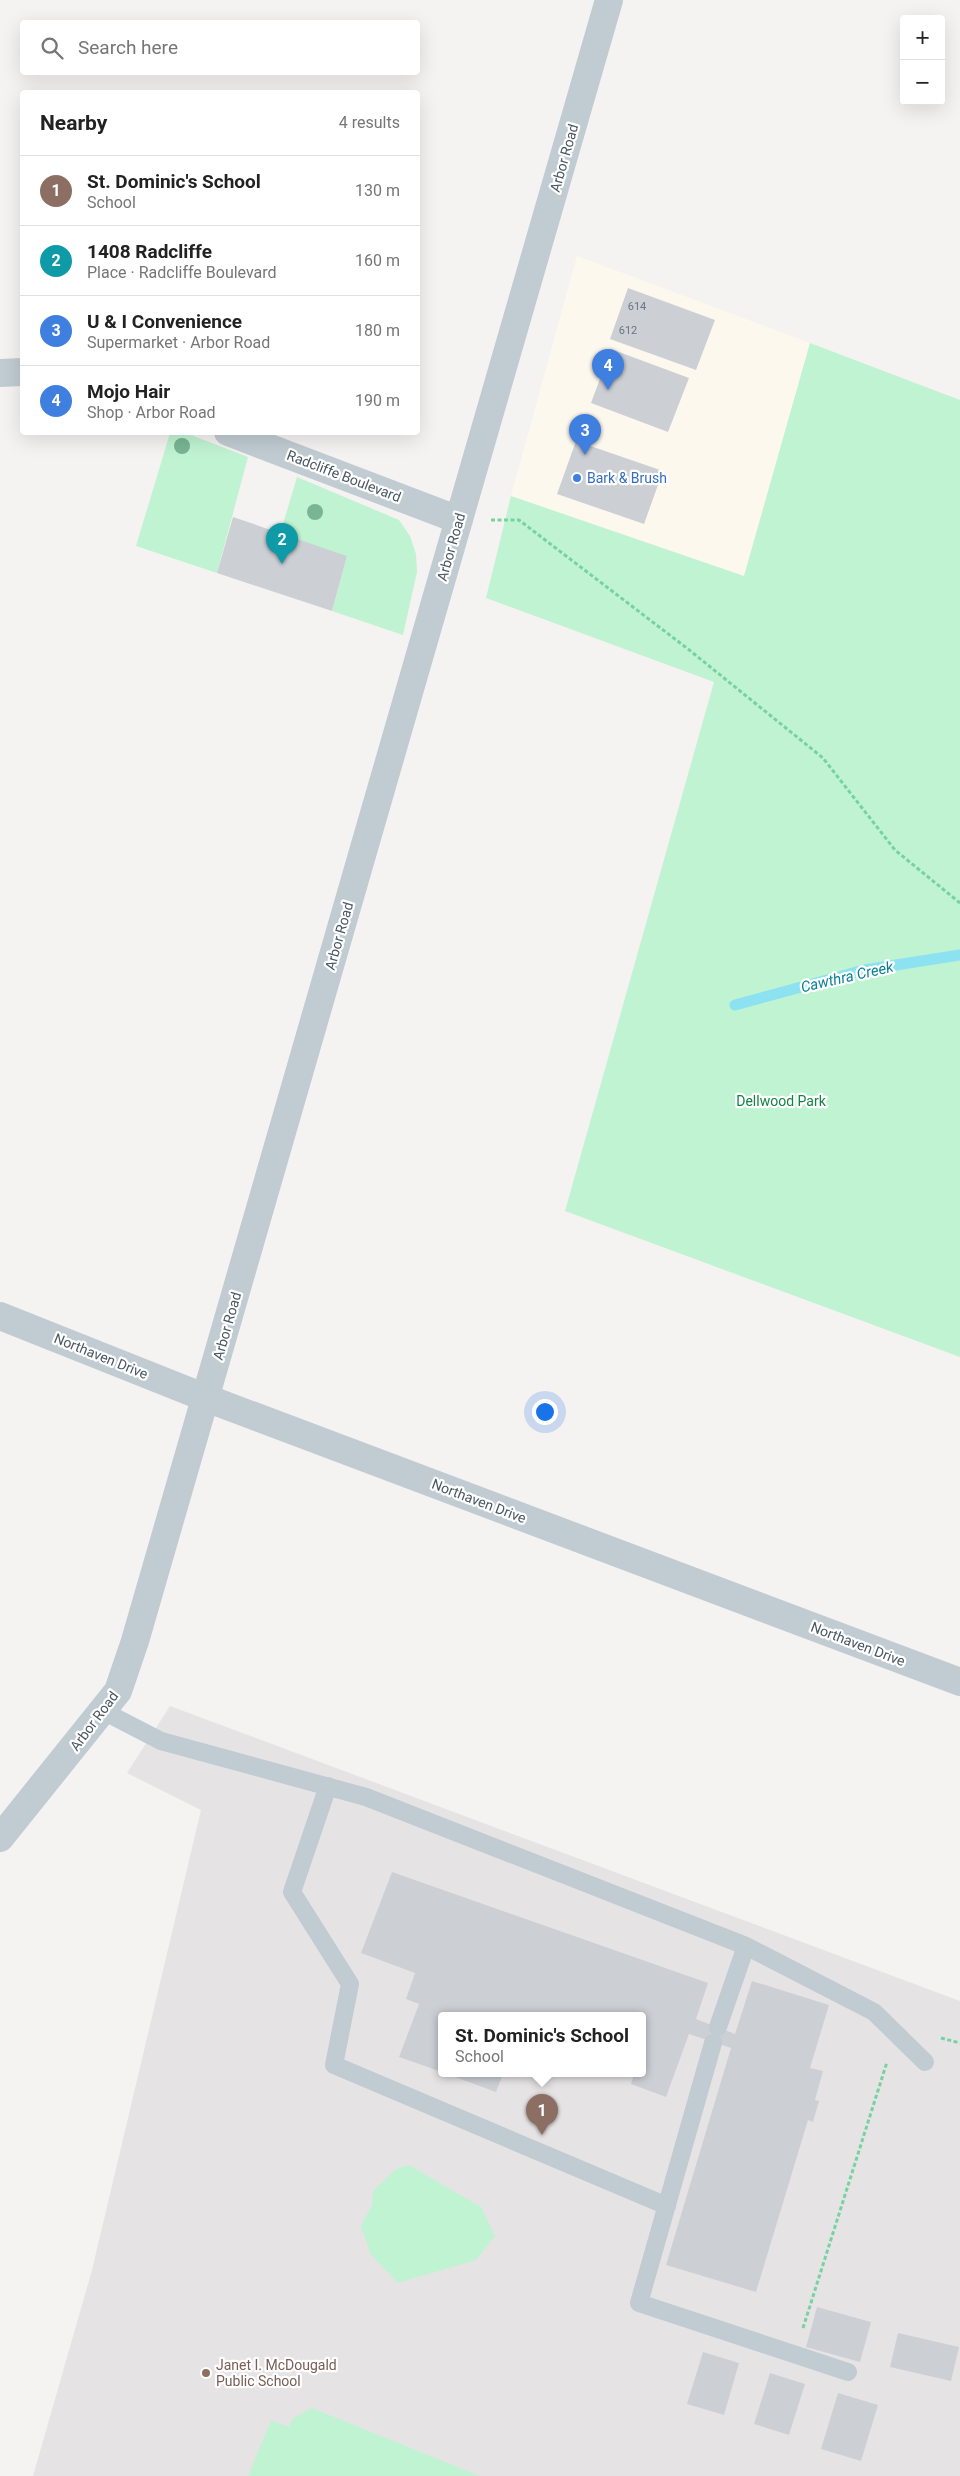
<!DOCTYPE html>
<meta charset="utf-8">
<style>
body{margin:0;font-family:Roboto,sans-serif;background:#f6f6f6;color:#222}
.controls{position:absolute;right:15px;top:15px;display:grid;overflow:hidden;border-radius:5px;box-shadow:0 5px 20px #0002}
.controls button{width:45px;height:45px;display:grid;place-items:center;padding:0;border:0;border-bottom:1px solid #e0e0e0;background:#fff;color:#222;font:25px sans-serif}
.you{position:absolute;left:544px;top:1411px;width:18px;height:18px;margin:-12px;border:4px solid #fff;border-radius:50%;background:#1a73e8;box-shadow:0 0 0 8px #1a73e833}
.badge{display:grid;place-items:center;width:32px;height:32px;border-radius:50%;background:#117ff0;color:#fff;font-size:16px;font-weight:700}
.pin{position:absolute;translate:-50% -41px;filter:drop-shadow(0 1px 2px #0008)}
.pin::after{content:'';position:absolute;top:26px;width:18px;height:15px;background:inherit;clip-path:polygon(0 0,100% 0,50% 100%)}
.popup{position:absolute;left:438px;top:2012px;width:208px;height:65px;box-sizing:border-box;display:grid;place-content:center;border-radius:5px;background:#fff;filter:drop-shadow(0 1px 4px #0005);font-size:16px;white-space:nowrap;color:#767676}
.popup b{font-size:19px;color:#222}
.popup::after{content:'';position:absolute;left:50%;top:100%;margin-left:-10px;border:10px solid transparent;border-top-color:#fff}
.list{margin:0;padding:0;list-style:none}
h2{display:flex;justify-content:space-between;align-items:center;height:65px;margin:0;padding:0 20px;font-size:21px}
h2 small{font-size:16px;font-weight:400;color:#767676}
.list li{display:grid;grid-template-columns:32px 1fr auto;gap:15px;align-items:center;box-sizing:border-box;height:70px;padding:0 20px;border-top:1px solid #e0e0e0}
.list b{display:block;font-size:19px;white-space:nowrap}
.list p{margin:0;font-size:16px;white-space:nowrap;color:#767676}
.list em{font-size:16px;font-style:normal;color:#767676}
.icon{flex:none;width:28px;height:28px;fill:none;stroke:currentColor;stroke-width:2;stroke-linecap:round;stroke-linejoin:round}
.map{position:relative;flex:none;width:960px;height:2476px;overflow:hidden}
.search{position:absolute;background:#fff;box-shadow:0 5px 20px #0002;left:20px;top:20px;width:400px;height:55px;display:flex;align-items:center;gap:12px;box-sizing:border-box;padding:0 18px;border-radius:5px;color:#767676;font-size:19px}
.panel{position:absolute;background:#fff;box-shadow:0 5px 20px #0002;left:20px;top:90px;width:400px;height:345px;border-radius:5px}
.map>svg:first-child{display:block}
</style>
<div class="map">
<svg width="960" height="2476" viewBox="0 0 960 2476">
<rect width="100%" height="100%" fill="#f5f2f2"/>
<path fill="#fdf8ee" d="M 577,256 L 810,343 L 744,576 L 511,496 Z"/>
<path fill="#e6e3e5" fill-rule="evenodd" d="M 170,1706 L 960,2001 L 960,2476 L 33,2476 L 92,2270 L 201,1810 L 127,1773 ZM 442,2016 L 642,2016 L 642,2074 L 442,2074 Z"/>
<path fill="#c0f3d1" d="M 810,343 L 960,400 L 960,1357 L 565,1211 L 714,682 L 486,598 L 511,496 L 744,576 Z
M 170,433 L 186,433 L 248,457 L 217,573 L 136,546 Z
M 297,477 L 399,520 L 410,536 L 416,554 L 417,572 L 403,635 L 332,611 L 347,556 L 280,534 Z
M 409,2165 L 481,2207 L 495,2236 L 476,2260 L 398,2283 L 371,2255 L 361,2226 L 372,2205 L 373,2191 L 396,2169 Z
M 312,2408 L 480,2476 L 248,2476 L 271,2420 L 289,2427 L 292,2419 Z"/>
<g fill="none" stroke-linecap="round" stroke-linejoin="round">
<path stroke="#8ce2f1" stroke-width="11" d="M 735,1005 L 864,970 L 960,955"/>
</g>
<path fill="#ccd0d5" d="M 628,288 L 715,320 L 696,370 L 610,339 Z
M 611,349 L 689,378 L 668,432 L 591,403 Z
M 576,441 L 663,471 L 644,524 L 557,494 Z
M 233,517 L 347,556 L 332,611 L 217,573 Z
M 392,1872 L 708,1983 L 696,2019 L 735,2034 L 752,1981 L 829,2005 L 810,2068 L 823,2071 L 815,2100 L 819,2101 L 813,2122 L 808,2120 L 756,2292 L 666,2265 L 731,2048 L 689,2034 L 666,2097 L 631,2084 L 634,2074 L 642,2074 L 642,2016 L 442,2016 L 442,2072 L 399,2057 L 419,2004 L 406,1999 L 415,1973 L 361,1953 Z
M 447,2074 L 503,2074 L 496,2092 Z
M 817,2307 L 871,2322 L 860,2362 L 806,2347 Z
M 898,2333 L 959,2347 L 951,2381 L 890,2367 Z
M 703,2352 L 739,2363 L 724,2415 L 687,2404 Z
M 770,2373 L 805,2384 L 789,2435 L 754,2424 Z
M 838,2393 L 878,2405 L 861,2461 L 821,2449 Z"/>
<g fill="none" stroke-linecap="round" stroke-linejoin="round">
<path stroke="#76d3a0" stroke-width="3" stroke-dasharray="4 2.5" stroke-linecap="butt" d="M 491,520 L 519,520 L 688,649 L 823,758 L 895,850 L 960,903
M 941,2038 L 960,2043
M 803,2328 L 887,2062"/>
<path stroke="#c0cbd2" stroke-width="18" d="M 103,1711 L 161,1741 L 366,1797 L 746,1946 L 718,2027
M 328,1786 L 292,1892 L 350,1984 L 334,2065 L 667,2206
M 746,1946 L 874,2012 L 925,2062
M 713,2043 L 639,2303 L 848,2372"/>
<path stroke="#c0cbd2" stroke-width="28" d="M 0,373 L 22,372
M 228,432 L 459,520
M 0,1316 L 206,1398 L 960,1682
M 0,1838 L 118,1691 L 135,1641 L 609,0"/>
</g>
<g fill="#79b592">
<circle cx="182" cy="446" r="8"/>
<circle cx="315" cy="512" r="8"/>
</g>
<circle fill="#3f7fe0" stroke="#fff" stroke-width="2" cx="577" cy="478" r="5"/>
<circle fill="#8d6e63" stroke="#fff" stroke-width="2" cx="206" cy="2373" r="5"/>
<g text-anchor="middle" stroke-width="4.5" stroke-linejoin="round" paint-order="stroke">
<g font-size="11" fill="#6a757e">
<text x="637" y="310">614</text>
<text x="628" y="334">612</text>
</g>
<g font-size="14" fill="#495761" stroke="#fff">
<text transform="translate(564 158) rotate(-74)" y="5">Arbor Road</text>
<text transform="translate(344 476) rotate(21)" y="5">Radcliffe Boulevard</text>
<text transform="translate(451 547) rotate(-74)" y="5">Arbor Road</text>
<text transform="translate(339 936) rotate(-74)" y="5">Arbor Road</text>
<text transform="translate(227 1326) rotate(-74)" y="5">Arbor Road</text>
<text transform="translate(101 1356) rotate(22)" y="5">Northaven Drive</text>
<text transform="translate(479 1501) rotate(21)" y="5">Northaven Drive</text>
<text transform="translate(858 1644) rotate(21)" y="5">Northaven Drive</text>
<text transform="translate(94 1721) rotate(-53)" y="5">Arbor Road</text>
</g>
<g font-size="14" fill="#366cbe" stroke="#fff" text-anchor="start">
<text x="587" y="483">Bark &amp; Brush</text>
</g>
<g font-size="14" fill="#138344" stroke="#fff">
<text x="781" y="1106">Dellwood Park</text>
</g>
<g font-size="14" fill="#785e54" stroke="#fff" text-anchor="start">
<text x="216" y="2370">Janet I. McDougald<tspan x="216" dy="16">Public School</tspan></text>
</g>
<g font-size="15" font-style="italic" fill="#078197" stroke="#fff">
<text transform="translate(847 977) rotate(-13)" y="5">Cawthra Creek</text>
</g>
</g>
</svg>
<div class="controls">
<button>+</button>
<button>−</button>
</div>
<div class="you"></div>
<div class="pin badge" style="left:542px;top:2135px;background:#8d6e63">1</div>
<div class="popup"><b>St. Dominic's School</b>School</div>
<div class="pin badge" style="left:282px;top:564px;background:#0f9aa8">2</div>
<div class="pin badge" style="left:585px;top:455px;background:#3f7fe0">3</div>
<div class="pin badge" style="left:608px;top:390px;background:#3f7fe0">4</div>
<div class="search"><svg class="icon" aria-label="search" viewBox="0 0 24 24"><circle cx="10" cy="10" r="6"/><path d="M15 15l6 6"/></svg>Search here</div>
<section class="panel">
<h2>Nearby<small>4 results</small></h2>
<ul class="list">
<li><span class="badge" style="background:#8d6e63">1</span><div><b>St. Dominic's School</b><p>School</p></div><em>130 m</em></li>
<li><span class="badge" style="background:#0f9aa8">2</span><div><b>1408 Radcliffe</b><p>Place · Radcliffe Boulevard</p></div><em>160 m</em></li>
<li><span class="badge" style="background:#3f7fe0">3</span><div><b>U &amp; I Convenience</b><p>Supermarket · Arbor Road</p></div><em>180 m</em></li>
<li><span class="badge" style="background:#3f7fe0">4</span><div><b>Mojo Hair</b><p>Shop · Arbor Road</p></div><em>190 m</em></li>
</ul>
</section>
</div>
